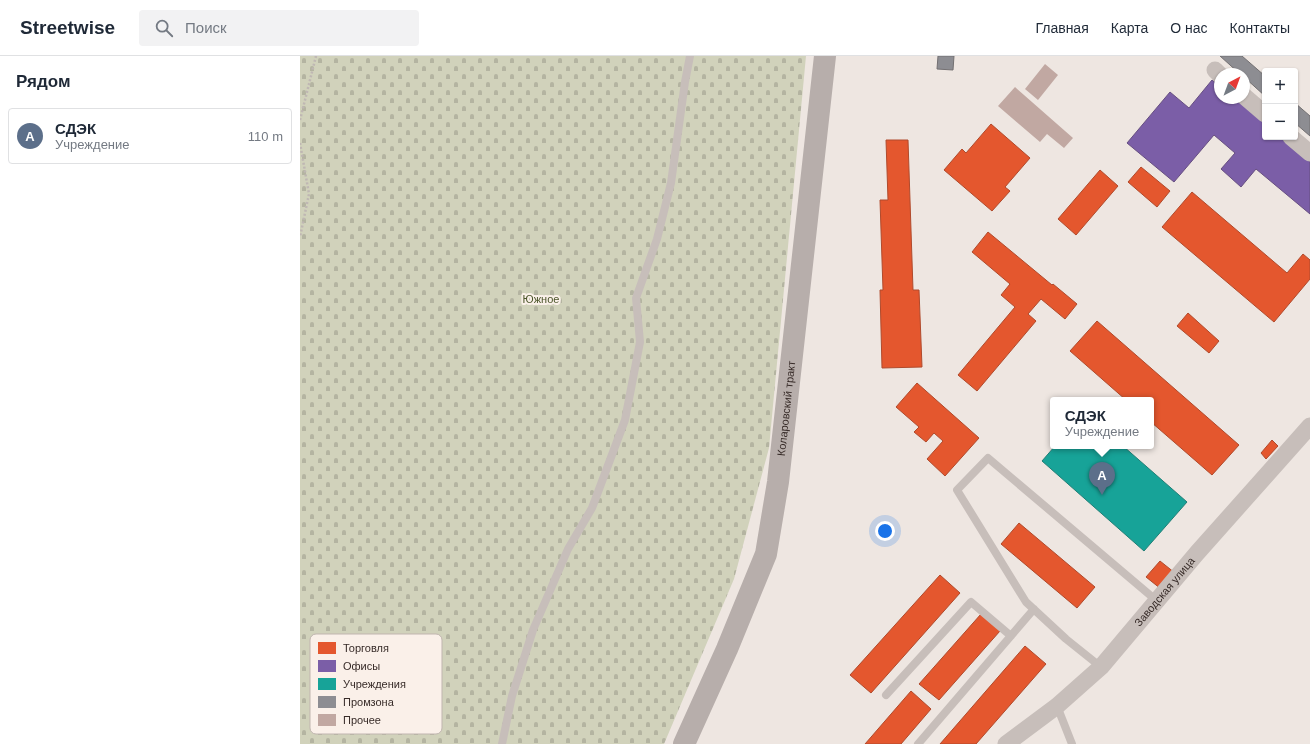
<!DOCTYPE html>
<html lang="ru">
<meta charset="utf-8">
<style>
body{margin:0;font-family:Helvetica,sans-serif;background:#f2f2f3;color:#1f2937}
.controls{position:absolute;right:12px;top:12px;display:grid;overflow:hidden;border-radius:4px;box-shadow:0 1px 3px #0004}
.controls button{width:36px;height:36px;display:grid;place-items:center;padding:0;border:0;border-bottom:1px solid #e0e1e3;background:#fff;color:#1f2937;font:20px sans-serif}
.compass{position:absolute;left:914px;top:12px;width:36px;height:36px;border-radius:50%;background:#fff;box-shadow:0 1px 3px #0004;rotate:41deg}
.you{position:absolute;left:585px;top:475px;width:14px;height:14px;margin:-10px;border:3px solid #fff;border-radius:50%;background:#1a73e8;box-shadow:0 0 0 6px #1a73e833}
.badge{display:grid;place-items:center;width:26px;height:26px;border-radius:50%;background:#776c69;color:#fff;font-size:13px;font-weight:700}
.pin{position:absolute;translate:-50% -33px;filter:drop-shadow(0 1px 2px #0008)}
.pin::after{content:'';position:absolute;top:21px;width:14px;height:12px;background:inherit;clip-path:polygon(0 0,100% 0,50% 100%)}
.popup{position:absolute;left:750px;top:341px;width:104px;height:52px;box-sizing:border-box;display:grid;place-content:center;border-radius:4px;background:#fff;filter:drop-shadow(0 1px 3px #0005);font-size:13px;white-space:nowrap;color:#747a83}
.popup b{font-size:15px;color:#1f2937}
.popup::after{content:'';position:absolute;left:50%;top:100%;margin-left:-8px;border:8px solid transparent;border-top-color:#fff}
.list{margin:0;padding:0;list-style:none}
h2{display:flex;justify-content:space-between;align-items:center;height:52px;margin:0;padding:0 16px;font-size:17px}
h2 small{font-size:13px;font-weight:400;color:#747a83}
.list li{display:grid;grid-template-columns:26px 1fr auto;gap:12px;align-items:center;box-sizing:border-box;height:56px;margin:0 8px 8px;padding:0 8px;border:1px solid #e0e1e3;border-radius:4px}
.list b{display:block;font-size:15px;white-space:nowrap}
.list p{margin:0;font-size:13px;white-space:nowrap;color:#747a83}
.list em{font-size:13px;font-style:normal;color:#747a83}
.icon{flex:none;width:22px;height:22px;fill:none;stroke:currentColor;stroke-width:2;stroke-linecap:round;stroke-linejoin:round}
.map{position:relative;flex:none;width:1010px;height:688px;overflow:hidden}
header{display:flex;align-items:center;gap:24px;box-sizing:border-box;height:56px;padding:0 20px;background:#fff;border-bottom:1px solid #e0e1e3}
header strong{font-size:19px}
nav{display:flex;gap:22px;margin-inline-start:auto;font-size:14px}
.search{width:280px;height:36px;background:#f2f2f3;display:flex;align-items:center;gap:10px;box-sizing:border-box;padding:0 14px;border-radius:4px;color:#747a83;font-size:15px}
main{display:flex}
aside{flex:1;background:#fff}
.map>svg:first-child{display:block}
</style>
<header>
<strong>Streetwise</strong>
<div class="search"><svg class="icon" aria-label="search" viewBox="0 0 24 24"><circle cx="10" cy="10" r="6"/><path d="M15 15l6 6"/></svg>Поиск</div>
<nav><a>Главная</a><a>Карта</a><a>О нас</a><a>Контакты</a></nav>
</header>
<main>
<aside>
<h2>Рядом<small></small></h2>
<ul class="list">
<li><span class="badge" style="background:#5c6f8a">A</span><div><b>СДЭК</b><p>Учреждение</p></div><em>110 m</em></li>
</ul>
</aside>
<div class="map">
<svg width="1010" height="688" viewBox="0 0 1010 688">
<defs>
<pattern id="cemetery-stones" width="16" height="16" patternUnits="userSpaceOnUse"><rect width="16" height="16" fill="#d1d2bb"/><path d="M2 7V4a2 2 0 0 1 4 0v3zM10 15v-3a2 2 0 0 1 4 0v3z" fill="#b4b4a1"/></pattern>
</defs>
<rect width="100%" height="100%" fill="#eee6e1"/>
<path fill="url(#cemetery-stones)" d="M 0,0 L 506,0 L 469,392 L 434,523 L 364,688 L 0,688 Z"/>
<path fill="#e4572e" stroke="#b04a2c" d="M 691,68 L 730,102 L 705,131 L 710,135 L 692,155 L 644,114 L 662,93 L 666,97 Z
M 586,84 L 608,84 L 613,234 L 619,234 L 622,311 L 582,312 L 580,234 L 583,234 L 580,144 L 588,144 Z
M 841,111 L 870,135 L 857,151 L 828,126 Z
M 800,114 L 818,130 L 776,179 L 758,163 Z
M 892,136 L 987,217 L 1003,198 L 1010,204 L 1010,223 L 974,266 L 862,171 Z
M 688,176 L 752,229 L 753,228 L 777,248 L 765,263 L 741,243 L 728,258 L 736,265 L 677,335 L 658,319 L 715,251 L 701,239 L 710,228 L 672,196 Z
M 888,257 L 919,285 L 909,297 L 877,270 Z
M 797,265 L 939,389 L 912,419 L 851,366 L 851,344 L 826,344 L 770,295 Z
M 617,327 L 679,382 L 645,420 L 627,403 L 643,385 L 634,377 L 626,386 L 614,376 L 619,371 L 596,351 Z
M 972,384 L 978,390 L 966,403 L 961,397 Z
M 719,467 L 795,531 L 777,552 L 701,488 Z
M 860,505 L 875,517 L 861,533 L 846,521 Z
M 640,519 L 660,537 L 571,637 L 550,619 Z
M 681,558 L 700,575 L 639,644 L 619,628 Z
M 725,590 L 746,608 L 676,688 L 640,688 Z
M 611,635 L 631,653 L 601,688 L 565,688 Z"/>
<path fill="#7b5ea7" stroke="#674f81" d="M 912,24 L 920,30 L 920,42 L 934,42 L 965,68 L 965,81 L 980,81 L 1010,106 L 1010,158 L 956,113 L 941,131 L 921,113 L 935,97 L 914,79 L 874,126 L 827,87 L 870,36 L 889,52 Z"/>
<path fill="#17a398" stroke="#217f76" d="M 755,390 L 823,390 L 887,446 L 844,495 L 742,405 Z"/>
<path fill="#8d8d92" stroke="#737072" d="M 638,0 L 654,0 L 653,14 L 637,13 Z
M 920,0 L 942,0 L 965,20 L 965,40 L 944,21 L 944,18 L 940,18 Z
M 995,47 L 1010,60 L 1010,80 L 995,67 Z"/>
<path fill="#c1a8a2" d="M 745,8 L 758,19 L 738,44 L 725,33 Z
M 715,31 L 773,82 L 764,92 L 747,78 L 740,86 L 698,50 Z"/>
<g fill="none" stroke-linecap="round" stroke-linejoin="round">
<path stroke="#bfb7b3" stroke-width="2.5" stroke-dasharray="2 2" stroke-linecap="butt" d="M 0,64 L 16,0
M 0,87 L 9,138 L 0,181"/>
<path stroke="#c7beba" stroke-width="8" d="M 801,611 L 766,583 L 726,546 L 657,434 L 688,402 L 857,545
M 586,639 L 671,546 L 711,580
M 757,650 L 772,688
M 202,688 L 212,640 L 233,574 L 268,493 L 292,452 L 325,364 L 340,286 L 336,242 L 357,183 L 371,127 L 385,26 L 390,0
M 618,688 L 734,553"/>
<g stroke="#c7beba" stroke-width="17">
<path d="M 915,14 L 920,19"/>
<path d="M 944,40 L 965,58"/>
<path d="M 991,81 L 1010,97"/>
<path id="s1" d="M 706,688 L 757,650 L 801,611 L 897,497 L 1010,370"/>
</g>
<path stroke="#b7aeab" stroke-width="22" id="s2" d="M 384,688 L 427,593 L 466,498 L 478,426 L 525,0"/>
</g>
<g text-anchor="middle" stroke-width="4" stroke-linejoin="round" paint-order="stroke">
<g font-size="11" fill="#4c562b" stroke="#faf0e9">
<text x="241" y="247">Южное</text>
</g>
<g font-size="11" fill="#372b28" stroke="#faf0e9">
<text dy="4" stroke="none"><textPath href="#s2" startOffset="354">Коларовский тракт</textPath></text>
<text dy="4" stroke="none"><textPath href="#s1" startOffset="221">Заводская улица</textPath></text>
</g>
</g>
<rect x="10" y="578" width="132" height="100" rx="6" fill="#faf0e9" stroke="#c0b5af" stroke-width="1"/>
<rect x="18" y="586" width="18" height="12" fill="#e4572e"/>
<rect x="18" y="604" width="18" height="12" fill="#7b5ea7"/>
<rect x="18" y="622" width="18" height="12" fill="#17a398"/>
<rect x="18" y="640" width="18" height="12" fill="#8d8d92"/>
<rect x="18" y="658" width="18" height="12" fill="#c1a8a2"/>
<g font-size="11" fill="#372b28">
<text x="43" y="596">Торговля</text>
<text x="43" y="614">Офисы</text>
<text x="43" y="632">Учреждения</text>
<text x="43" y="650">Промзона</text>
<text x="43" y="668">Прочее</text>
</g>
</svg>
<div class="controls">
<button>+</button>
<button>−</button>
</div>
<svg class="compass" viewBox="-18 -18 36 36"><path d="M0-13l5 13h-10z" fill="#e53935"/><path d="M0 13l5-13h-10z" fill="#747a83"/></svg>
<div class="you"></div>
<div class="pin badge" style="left:802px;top:439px;background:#5c6f8a">A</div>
<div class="popup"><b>СДЭК</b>Учреждение</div>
</div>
</main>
